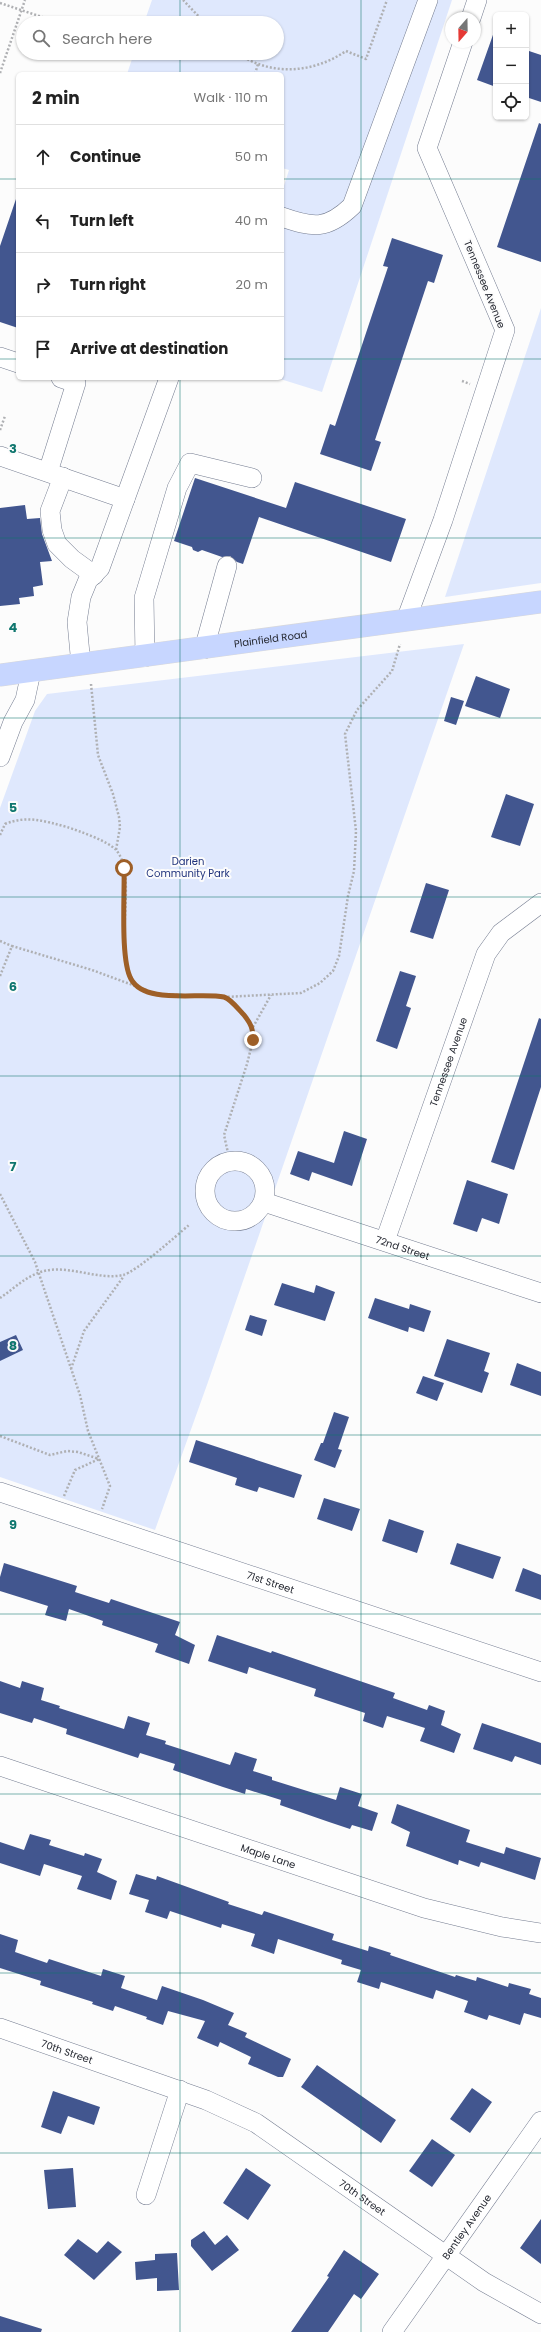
<!DOCTYPE html>
<meta charset="utf-8">
<style>
body{margin:0;font-family:Poppins,sans-serif;background:#f6f6f6;color:#222}
.controls{position:absolute;right:12px;top:12px;display:grid;overflow:hidden;border-radius:6px;box-shadow:0 1px 3px #0004}
.controls button{width:36px;height:36px;display:grid;place-items:center;padding:0;border:0;border-bottom:1px solid #e0e0e0;background:#fff;color:#222;font:20px sans-serif}
.compass{position:absolute;left:445px;top:12px;width:36px;height:36px;border-radius:50%;background:#fff;box-shadow:0 1px 3px #0004;rotate:200deg}
.stop{position:absolute;width:12px;height:12px;margin:-9px;border:3px solid #9e5f27;border-radius:50%;background:#fff}
.stop.end{background:#9e5f27;border-color:#fff;box-shadow:0 1px 4px #0008}
.list{margin:0;padding:0;list-style:none}
h2{display:flex;justify-content:space-between;align-items:center;height:52px;margin:0;padding:0 16px;font-size:17px}
h2 small{font-size:13px;font-weight:400;color:#767676}
.list li{display:grid;grid-template-columns:26px 1fr auto;gap:12px;align-items:center;box-sizing:border-box;height:64px;padding:0 16px;border-top:1px solid #e0e0e0}
.list b{display:block;font-size:15px;white-space:nowrap}
.list em{font-size:13px;font-style:normal;color:#767676}
.icon{flex:none;width:22px;height:22px;fill:none;stroke:currentColor;stroke-width:2;stroke-linecap:round;stroke-linejoin:round}
.map{position:relative;flex:none;width:541px;height:2332px;overflow:hidden}
.search{position:absolute;background:#fff;box-shadow:0 1px 3px #0004;left:16px;top:16px;width:268px;height:44px;display:flex;align-items:center;gap:10px;box-sizing:border-box;padding:0 14px;border-radius:22px;color:#767676;font-size:15px}
.panel{position:absolute;background:#fff;box-shadow:0 1px 3px #0004;left:16px;top:72px;width:268px;height:308px;border-radius:6px}
.map>svg:first-child{display:block}
</style>
<div class="map">
<svg width="541" height="2332" viewBox="0 0 541 2332">
<rect width="100%" height="100%" fill="#fcfcfc"/>
<path fill="#dfe8fd" d="M 152,0 L 452,0 L 322,392 L 277,378 L 282,378 L 282,192 L 289,170 L 282,168 L 282,74 L 127,74 L 134,53 L 277,53 L 277,23 L 144,23 Z
M 541,308 L 541,583 L 445,597 Z
M 464,644 L 208,1382 L 155,1530 L 0,1477 L 0,808 L 35,711 L 47,694 Z"/>
<path fill="#42568f" d="M 494,32 L 496,32 L 496,87 L 477,80 Z
M 526,50 L 541,55 L 541,102 L 526,97 Z
M 539,123 L 541,124 L 541,262 L 497,247 Z
M 16,199 L 18,200 L 18,328 L 0,322 L 0,246 Z
M 392,238 L 443,255 L 434,283 L 428,281 L 375,440 L 381,442 L 371,471 L 320,454 L 330,424 L 335,426 L 388,267 L 383,266 Z
M 195,478 L 286,508 L 295,482 L 406,519 L 391,562 L 259,517 L 243,564 L 237,562 L 230,556 L 222,557 L 202,550 L 198,552 L 193,550 L 192,547 L 174,541 Z
M 25,505 L 27,519 L 40,518 L 42,534 L 52,561 L 40,562 L 43,585 L 33,587 L 34,596 L 19,598 L 20,604 L 0,606 L 0,508 Z
M 476,676 L 510,689 L 500,718 L 465,706 Z
M 451,697 L 464,701 L 456,725 L 444,721 Z
M 506,794 L 534,804 L 520,846 L 491,837 Z
M 426,883 L 449,890 L 433,939 L 410,932 Z
M 400,971 L 416,976 L 406,1006 L 411,1008 L 397,1049 L 376,1041 Z
M 539,1018 L 541,1019 L 541,1087 L 514,1170 L 491,1162 Z
M 344,1131 L 367,1139 L 352,1186 L 312,1172 L 309,1181 L 290,1174 L 298,1151 L 334,1163 Z
M 467,1180 L 508,1194 L 499,1224 L 482,1218 L 477,1232 L 453,1224 Z
M 282,1283 L 314,1293 L 316,1285 L 335,1292 L 325,1321 L 274,1305 Z
M 375,1298 L 409,1309 L 410,1304 L 431,1311 L 424,1332 L 409,1327 L 408,1332 L 368,1318 Z
M 250,1315 L 267,1320 L 262,1336 L 245,1330 Z
M 16,1335 L 23,1350 L 0,1361 L 0,1342 Z
M 447,1339 L 490,1353 L 484,1371 L 489,1373 L 482,1393 L 434,1376 Z
M 517,1363 L 541,1372 L 541,1396 L 510,1385 Z
M 423,1376 L 444,1383 L 437,1401 L 416,1393 Z
M 334,1412 L 349,1417 L 338,1449 L 342,1450 L 335,1468 L 314,1460 L 321,1443 L 323,1443 Z
M 196,1440 L 302,1475 L 294,1498 L 259,1487 L 257,1492 L 235,1485 L 237,1478 L 189,1462 Z
M 324,1498 L 360,1509 L 352,1531 L 317,1519 Z
M 389,1519 L 424,1531 L 417,1553 L 382,1541 Z
M 457,1543 L 501,1557 L 493,1579 L 450,1564 Z
M 4,1563 L 77,1586 L 75,1592 L 109,1603 L 111,1599 L 180,1622 L 175,1635 L 195,1645 L 189,1664 L 155,1652 L 158,1644 L 102,1625 L 103,1621 L 69,1609 L 66,1621 L 45,1615 L 48,1606 L 0,1591 L 0,1577 Z
M 523,1568 L 541,1575 L 541,1600 L 515,1591 Z
M 217,1635 L 271,1653 L 272,1651 L 395,1693 L 393,1698 L 427,1710 L 429,1705 L 445,1711 L 441,1725 L 461,1734 L 454,1753 L 420,1741 L 425,1728 L 387,1716 L 383,1728 L 363,1721 L 365,1713 L 314,1696 L 316,1689 L 249,1667 L 247,1674 L 208,1661 Z
M 0,1681 L 20,1688 L 22,1681 L 44,1688 L 41,1700 L 60,1706 L 59,1708 L 124,1729 L 128,1716 L 150,1723 L 146,1735 L 166,1741 L 165,1744 L 230,1765 L 235,1752 L 257,1759 L 253,1771 L 272,1777 L 272,1780 L 336,1800 L 340,1787 L 362,1794 L 358,1806 L 378,1813 L 372,1831 L 352,1825 L 350,1829 L 329,1822 L 280,1805 L 281,1800 L 246,1789 L 245,1794 L 223,1787 L 173,1770 L 175,1764 L 140,1753 L 138,1758 L 66,1734 L 67,1729 L 34,1718 L 32,1723 L 0,1713 Z
M 482,1723 L 541,1743 L 541,1765 L 515,1756 L 512,1762 L 473,1749 Z
M 397,1804 L 470,1830 L 466,1842 L 504,1854 L 506,1847 L 541,1858 L 535,1880 L 481,1862 L 479,1867 L 459,1860 L 458,1865 L 406,1846 L 410,1832 L 391,1823 Z
M 30,1834 L 51,1840 L 49,1845 L 84,1856 L 85,1853 L 102,1859 L 97,1872 L 117,1881 L 111,1900 L 77,1889 L 82,1876 L 44,1864 L 40,1876 L 0,1863 L 0,1842 L 24,1850 Z
M 136,1874 L 156,1880 L 157,1876 L 229,1902 L 228,1904 L 262,1915 L 264,1911 L 334,1934 L 332,1940 L 368,1951 L 369,1946 L 391,1953 L 390,1955 L 455,1977 L 456,1975 L 476,1981 L 477,1977 L 508,1987 L 509,1983 L 531,1989 L 529,1994 L 541,1998 L 541,2018 L 524,2013 L 520,2025 L 489,2015 L 487,2020 L 464,2012 L 468,2001 L 436,1990 L 433,1999 L 381,1982 L 379,1989 L 357,1982 L 361,1970 L 341,1964 L 342,1960 L 278,1939 L 274,1954 L 251,1946 L 255,1934 L 222,1924 L 221,1928 L 170,1911 L 167,1919 L 145,1912 L 149,1900 L 129,1894 Z
M 0,1934 L 18,1940 L 15,1952 L 47,1963 L 49,1959 L 101,1976 L 103,1969 L 125,1976 L 121,1988 L 157,2000 L 162,1986 L 203,2000 L 234,2013 L 228,2025 L 247,2033 L 245,2037 L 291,2059 L 283,2077 L 278,2077 L 248,2064 L 251,2057 L 220,2042 L 218,2047 L 197,2038 L 205,2021 L 168,2011 L 163,2025 L 146,2019 L 147,2017 L 115,2006 L 113,2011 L 92,2004 L 93,2002 L 40,1985 L 41,1981 L 0,1968 Z
M 317,2065 L 396,2120 L 381,2143 L 301,2087 Z
M 472,2088 L 492,2102 L 470,2133 L 450,2119 Z
M 53,2091 L 100,2107 L 94,2125 L 68,2116 L 61,2134 L 41,2127 Z
M 432,2139 L 455,2155 L 432,2187 L 409,2171 Z
M 73,2168 L 76,2207 L 48,2209 L 44,2170 Z
M 246,2168 L 271,2185 L 248,2220 L 223,2203 Z
M 541,2219 L 541,2264 L 520,2248 Z
M 204,2231 L 215,2245 L 227,2235 L 239,2250 L 212,2271 L 191,2246 L 191,2240 Z
M 78,2239 L 97,2253 L 108,2241 L 122,2252 L 94,2280 L 64,2255 Z
M 344,2250 L 379,2274 L 361,2299 L 354,2294 L 328,2332 L 291,2332 L 329,2277 L 327,2276 Z
M 177,2253 L 179,2290 L 157,2291 L 157,2278 L 136,2280 L 135,2262 L 155,2260 L 155,2254 Z
M 0,2316 L 42,2329 L 41,2332 L 0,2332 Z"/>
<g fill="none" stroke-linecap="round" stroke-linejoin="round">
<g stroke="#757d91" stroke-width="20">
<g id="minor">
<path d="M 471,18 L 477,0"/>
<path d="M 282,217 C 313,228 327,230 352,206 L 428,0"/>
<path d="M 0,357 L 18,363"/>
<path d="M 0,456 L 125,499 L 100,568 L 88,580 L 81,597 L 77,622 L 81,665"/>
<path d="M 48,472 L 76,383 L 61,378"/>
<path d="M 63,477 L 50,511 L 52,530 L 57,544 L 72,559 L 94,575"/>
<path d="M 125,499 L 169,378"/>
<path d="M 406,620 L 443,520 L 505,330 L 427,148 L 463,42"/>
<path d="M 204,649 L 227,566"/>
<path d="M 145,657 L 144,598 L 177,488 L 190,463 L 252,478"/>
<path d="M 0,757 L 13,722 L 25,700 L 31,672"/>
<circle cx="235" cy="1191" r="30"/>
<path id="s1" d="M 264,1202 L 541,1293"/>
<path id="s2" d="M 385,1241 L 486,954 L 501,933 L 541,903"/>
<path id="s3" d="M 0,1492 L 541,1672"/>
<path id="s4" d="M 0,1766 L 424,1908 L 502,1927 L 541,1933"/>
<path id="s5" d="M 0,2028 L 206,2100 L 256,2123 L 484,2282 L 541,2314"/>
<path d="M 146,2195 L 180,2090"/>
<path id="s6" d="M 392,2332 L 541,2121"/>
</g>
</g>
<g stroke="#d8d8da" stroke-width="23">
<g id="major">
<path id="s7" d="M 0,675 L 541,602"/>
</g>
</g>
<path stroke="#afb0b3" stroke-width="2.5" stroke-dasharray="2 2" stroke-linecap="butt" d="M 183,0 L 205,23
M 0,3 L 54,21
M 237,53 C 270,76 312,74 346,51 L 366,59 L 387,0
M 0,73 L 25,0
M 255,74 L 258,64
M 462,381 L 470,384
M 0,430 L 5,416
M 91,684 L 98,755 L 113,794 L 119,817 L 120,827 L 116,850
M 0,835 L 5,824 C 27,815 44,821 67,827 C 79,831 108,841 116,850 C 140,877 109,953 137,986
M 0,941 L 12,946
M 0,976 L 12,946 L 92,970 L 157,994 L 225,997 L 301,993 L 320,983 L 333,971 L 339,956 L 348,896 L 354,871 L 356,831 L 345,734 L 357,710 L 392,671 L 400,644
M 225,997 L 239,1009 L 253,1027
M 230,1162 L 224,1135 L 247,1064 L 253,1040 L 253,1027 L 271,995
M 0,1194 L 35,1262 L 80,1395 L 88,1431 L 110,1486 L 102,1509
M 0,1298 C 12,1290 24,1278 38,1273 C 65,1262 96,1281 123,1275 C 136,1272 176,1236 189,1225
M 71,1369 L 84,1331 L 124,1276
M 0,1436 L 50,1455 L 67,1451 L 78,1452 L 99,1459
M 64,1496 L 75,1470 L 99,1459"/>
<use href="#minor" stroke="#fff" stroke-width="19"/>
<use href="#major" stroke="#c7d6ff" stroke-width="22"/>
</g>
<g fill="none" stroke-linecap="round" stroke-linejoin="round">
<path stroke="#9e5f27" stroke-width="5" d="M 124,868 C 125,894 120,959 131,979 C 145,1005 200,992 224,997 C 231,999 239,1010 244,1015 C 251,1024 253,1028 253,1040"/>
</g>
<path fill="none" stroke="#0f766e" stroke-width="1" stroke-opacity="0.55" d="M 180,0 L 180,23M 361,0 L 361,2332M 180,53 L 180,74M 0,179 L 18,179M 282,179 L 541,179M 0,359 L 18,359M 282,359 L 541,359M 180,378 L 180,2332M 0,538 L 541,538M 0,718 L 541,718M 0,897 L 541,897M 0,1076 L 541,1076M 0,1256 L 541,1256M 0,1435 L 541,1435M 0,1614 L 541,1614M 0,1794 L 541,1794M 0,1973 L 541,1973M 0,2153 L 541,2153"/>
<g text-anchor="middle" stroke-width="4" stroke-linejoin="round" paint-order="stroke">
<g font-size="10" fill="#252831" stroke="#fcfcfc">
<text transform="translate(485 284) rotate(68)" y="4">Tennessee Avenue</text>
<text dy="4" stroke="none"><textPath href="#s7" startOffset="273">Plainfield Road</textPath></text>
<text dy="4" stroke="none"><textPath href="#s2" startOffset="190">Tennessee Avenue</textPath></text>
<text dy="4" stroke="none"><textPath href="#s1" startOffset="146">72nd Street</textPath></text>
<text dy="4" stroke="none"><textPath href="#s3" startOffset="285">71st Street</textPath></text>
<text dy="4" stroke="none"><textPath href="#s4" startOffset="283">Maple Lane</textPath></text>
<text dy="4" stroke="none"><textPath href="#s5" startOffset="71">70th Street</textPath></text>
<text dy="4" stroke="none"><textPath href="#s5" startOffset="403">70th Street</textPath></text>
<text dy="4" stroke="none"><textPath href="#s6" startOffset="129">Bentley Avenue</textPath></text>
</g>
<g font-size="10" fill="#20337c" stroke="#fcfcfc">
<text x="188" y="865">Darien<tspan x="188" dy="12">Community Park</tspan></text>
</g>
</g>
<g font-size="13" text-anchor="middle" font-weight="bold" fill="#0f766e" stroke="#fcfcfc" stroke-width="4" stroke-linejoin="round" paint-order="stroke">
<text x="13" y="453">3</text>
<text x="13" y="632">4</text>
<text x="13" y="812">5</text>
<text x="13" y="991">6</text>
<text x="13" y="1171">7</text>
<text x="13" y="1350">8</text>
<text x="13" y="1529">9</text>
</g>
</svg>
<div class="controls">
<button>+</button>
<button>−</button>
<button><svg class="icon" aria-label="locate" viewBox="0 0 24 24"><circle cx="12" cy="12" r="6"/><path d="M12 2v4M12 18v4M2 12h4M18 12h4"/></svg></button>
</div>
<svg class="compass" viewBox="-18 -18 36 36"><path d="M0-13l5 13h-10z" fill="#e53935"/><path d="M0 13l5-13h-10z" fill="#767676"/></svg>
<div class="stop" style="left:124px;top:868px"></div>
<div class="stop end" style="left:253px;top:1040px"></div>
<div class="search"><svg class="icon" aria-label="search" viewBox="0 0 24 24"><circle cx="10" cy="10" r="6"/><path d="M15 15l6 6"/></svg>Search here</div>
<section class="panel">
<h2>2 min<small>Walk · 110 m</small></h2>
<ul class="list">
<li><svg class="icon" aria-label="ahead" viewBox="0 0 24 24"><path d="M12 20V5M6 11l6-6 6 6"/></svg><div><b>Continue</b></div><em>50 m</em></li>
<li><svg class="icon" aria-label="left" viewBox="0 0 24 24"><path d="M17 20v-9H6M10 6l-5 5 5 5"/></svg><div><b>Turn left</b></div><em>40 m</em></li>
<li><svg class="icon" aria-label="right" viewBox="0 0 24 24"><path d="M7 20v-9h11M14 6l5 5-5 5"/></svg><div><b>Turn right</b></div><em>20 m</em></li>
<li><svg class="icon" aria-label="arrive" viewBox="0 0 24 24"><path d="M6 21V4h12l-3 4 3 4H6"/></svg><div><b>Arrive at destination</b></div></li>
</ul>
</section>
</div>
